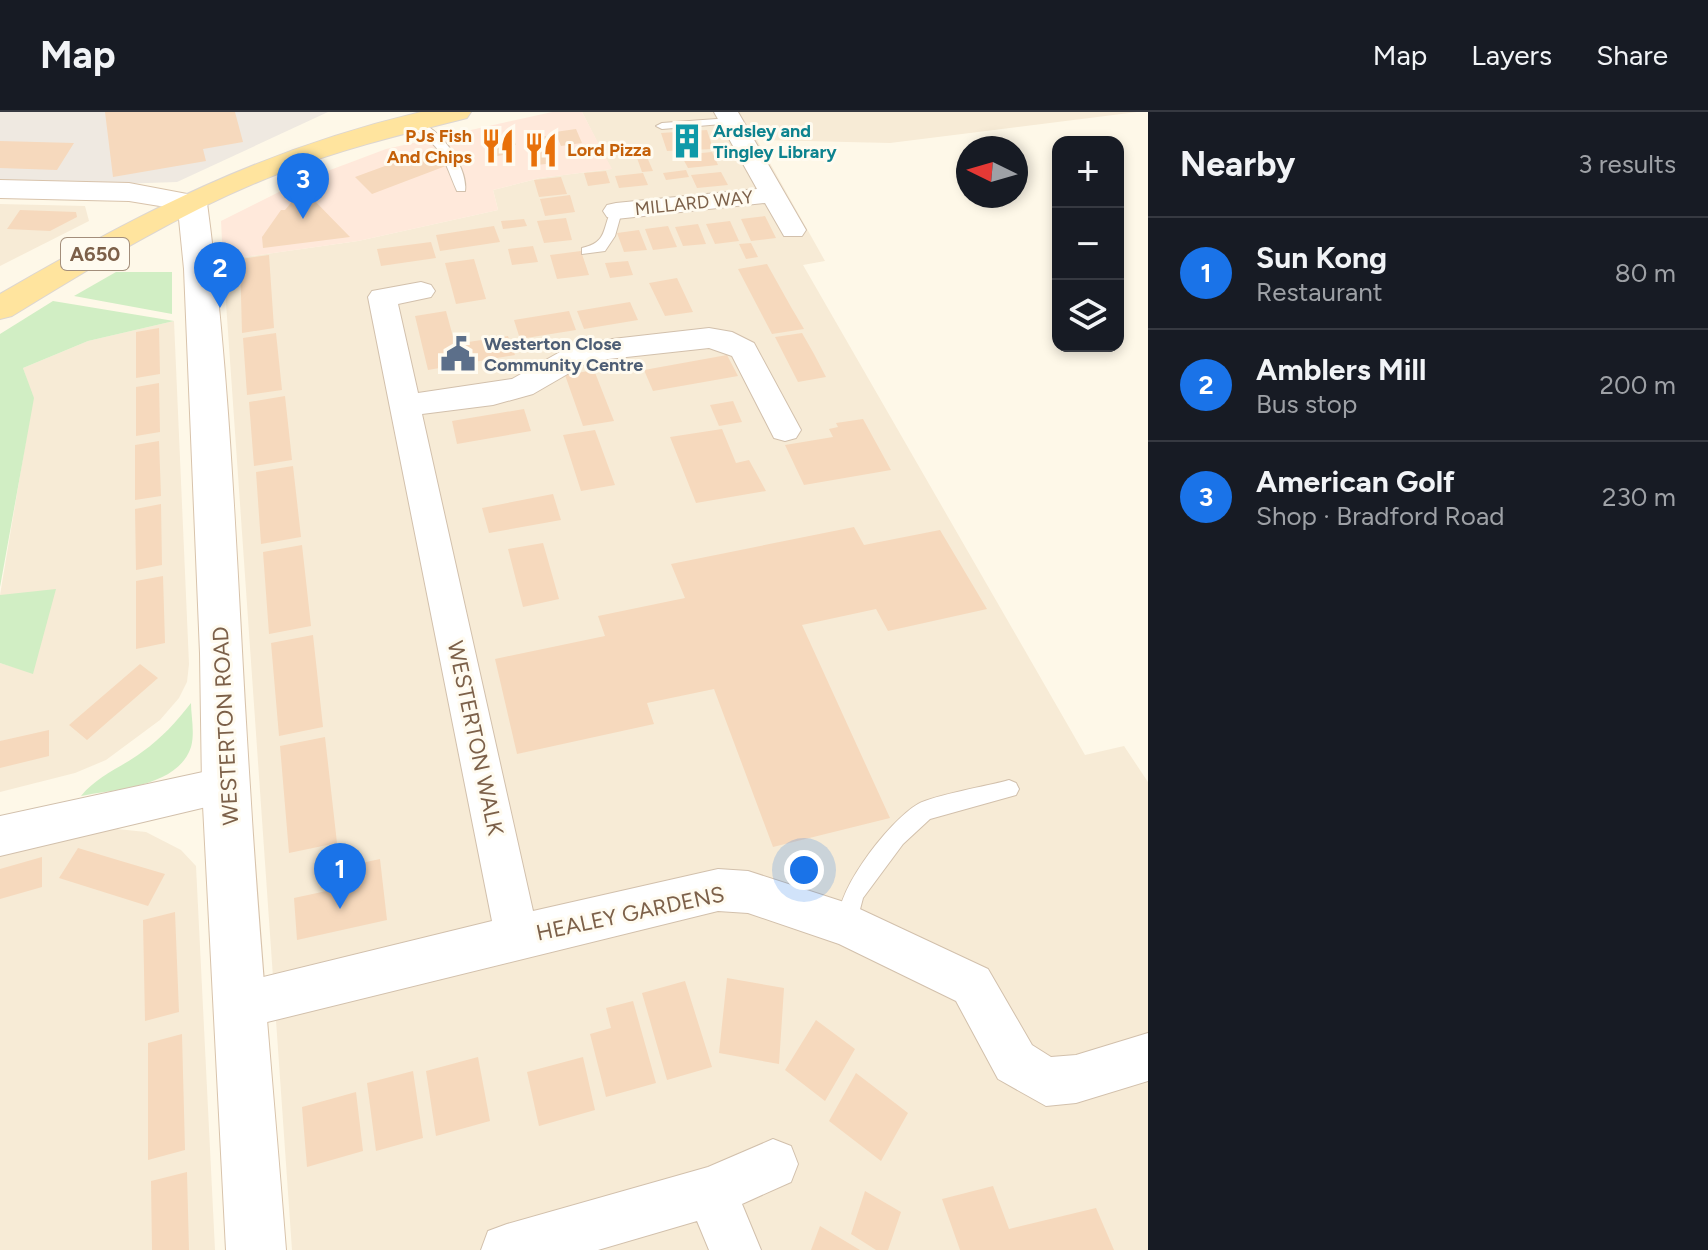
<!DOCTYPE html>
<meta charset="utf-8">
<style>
body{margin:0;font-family:Figtree,sans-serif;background:#242831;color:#f1f3f6}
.controls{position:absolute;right:24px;top:24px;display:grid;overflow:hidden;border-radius:16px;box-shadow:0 4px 12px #0003}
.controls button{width:72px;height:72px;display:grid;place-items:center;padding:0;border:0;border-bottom:2px solid #363941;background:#171b24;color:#f1f3f6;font:40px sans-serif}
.compass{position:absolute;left:956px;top:24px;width:72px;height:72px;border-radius:50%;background:#171b24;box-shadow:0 4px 12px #0003;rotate:275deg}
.you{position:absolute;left:804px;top:758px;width:28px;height:28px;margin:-20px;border:6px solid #fff;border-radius:50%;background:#1a73e8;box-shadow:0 0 0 12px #1a73e833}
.badge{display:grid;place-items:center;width:52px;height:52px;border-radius:50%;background:#1a73e8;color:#fff;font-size:26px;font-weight:700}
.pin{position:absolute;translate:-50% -66px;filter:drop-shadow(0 2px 4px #0008)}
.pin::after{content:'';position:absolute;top:42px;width:28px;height:24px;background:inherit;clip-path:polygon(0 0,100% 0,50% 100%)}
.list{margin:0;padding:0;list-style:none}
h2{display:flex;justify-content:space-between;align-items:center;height:104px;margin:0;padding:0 32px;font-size:34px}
h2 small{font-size:26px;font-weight:400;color:#9ea1a6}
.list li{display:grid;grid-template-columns:52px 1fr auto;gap:24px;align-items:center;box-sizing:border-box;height:112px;padding:0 32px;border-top:2px solid #363941}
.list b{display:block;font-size:30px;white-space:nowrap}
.list p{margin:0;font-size:26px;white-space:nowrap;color:#9ea1a6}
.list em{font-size:26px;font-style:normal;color:#9ea1a6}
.icon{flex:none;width:44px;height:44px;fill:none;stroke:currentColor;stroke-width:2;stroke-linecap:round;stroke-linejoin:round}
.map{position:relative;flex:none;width:1148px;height:1138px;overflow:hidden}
header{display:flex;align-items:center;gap:48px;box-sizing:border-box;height:112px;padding:0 40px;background:#171b24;border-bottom:2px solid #363941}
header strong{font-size:38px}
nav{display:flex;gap:44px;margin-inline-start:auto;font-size:28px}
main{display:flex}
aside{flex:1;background:#171b24}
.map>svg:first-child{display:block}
</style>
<header>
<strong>Map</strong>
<nav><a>Map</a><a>Layers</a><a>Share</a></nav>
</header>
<main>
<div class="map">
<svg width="1148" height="1138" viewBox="0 0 1148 1138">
<rect width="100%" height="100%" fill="#fef8e8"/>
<path fill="#f7ebd6" d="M 582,0 L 1137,0 L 890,31 L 757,28 L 825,149 L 803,153 L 1085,643 L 1124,634 L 1148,670 L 1148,1138 L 292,1138 L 223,148 L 358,129 L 498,98 L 493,78 L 540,66 L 611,57 Z
M 0,92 L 85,94 L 89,109 L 0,154 Z
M 174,209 L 189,552 L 187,570 L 179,586 L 160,608 L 106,648 L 75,661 L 0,680 L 0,551 L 33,561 L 0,483 L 33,286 L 23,256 L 88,229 Z
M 117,717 L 146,720 L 181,738 L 196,754 L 215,1138 L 0,1138 L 0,740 L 86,719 Z"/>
<path fill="#ffe9db" d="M 552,0 L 582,0 L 612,57 L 540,66 L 493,78 L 498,98 L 358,129 L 223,148 L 221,109 L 301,69 L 386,37 Z"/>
<path fill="#efe9e1" d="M 0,0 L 328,0 L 177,70 L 118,72 L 0,70 Z"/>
<path fill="#d1eec4" d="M 116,160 L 172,160 L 172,202 L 74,184 Z
M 53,189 L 174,209 L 88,229 L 23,256 L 34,286 L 0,475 L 0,222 Z
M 56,477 L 33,562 L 0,551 L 0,483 Z
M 191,591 C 191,604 195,621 191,635 C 178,675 116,677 81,684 C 97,664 122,655 142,640 C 162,626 176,610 191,591 Z"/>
<path fill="#f6d9bd" d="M 105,0 L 235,0 L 243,30 L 203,37 L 206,49 L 113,65 Z
M 576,17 L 582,31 L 561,34 L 555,20 Z
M 707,18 L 713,37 L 667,39 L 661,21 Z
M 546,24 L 556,51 L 536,53 L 526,26 Z
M 513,25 L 516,33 L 507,34 L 510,42 L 497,44 L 494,36 L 485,37 L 482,28 Z
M 0,29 L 74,31 L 57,58 L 0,56 Z
M 434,36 L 451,52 L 372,82 L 355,65 Z
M 712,40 L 718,53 L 688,56 L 681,43 Z
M 647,45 L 653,59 L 642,60 L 637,46 Z
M 686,58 L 689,65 L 666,68 L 663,61 Z
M 606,59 L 610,71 L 588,74 L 584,61 Z
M 721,60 L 728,73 L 697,76 L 691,63 Z
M 643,61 L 648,73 L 619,76 L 615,64 Z
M 561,65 L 567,82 L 539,85 L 534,68 Z
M 308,82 L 350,125 L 263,136 L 262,125 L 281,98 L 285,98 L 294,87 Z
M 570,83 L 575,100 L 545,104 L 540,87 Z
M 20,98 L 76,100 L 77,105 L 50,119 L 7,117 Z
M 765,104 L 776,126 L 751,129 L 741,107 Z
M 566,106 L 572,128 L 544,131 L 537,109 Z
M 524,107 L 527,114 L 503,117 L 501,109 Z
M 730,109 L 739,129 L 715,132 L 706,112 Z
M 698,112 L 706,132 L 683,134 L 675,115 Z
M 494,114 L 500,130 L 440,139 L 436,123 Z
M 668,114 L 677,135 L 653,138 L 645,117 Z
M 639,118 L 647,138 L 624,140 L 617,121 Z
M 431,130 L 436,146 L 381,154 L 377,137 Z
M 751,131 L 758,145 L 746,147 L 739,132 Z
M 533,134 L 538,150 L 512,153 L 508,137 Z
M 581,139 L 589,163 L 557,167 L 550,143 Z
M 269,143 L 274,216 L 242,221 L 240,147 Z
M 474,147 L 486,187 L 456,192 L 445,151 Z
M 628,149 L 633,163 L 610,166 L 605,151 Z
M 767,152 L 791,195 L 804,217 L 772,222 L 738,157 Z
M 677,166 L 693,200 L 665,204 L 649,171 Z
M 630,190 L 638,208 L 584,217 L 577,199 Z
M 446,199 L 455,232 L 508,224 L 515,243 L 428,258 L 415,204 Z
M 569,199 L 576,218 L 520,227 L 514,208 Z
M 159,216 L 160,262 L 136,266 L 136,220 Z
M 276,221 L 282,278 L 247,283 L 243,226 Z
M 802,221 L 814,242 L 826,265 L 798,270 L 775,225 Z
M 727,243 L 738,264 L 653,279 L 644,258 Z
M 594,258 L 614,309 L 583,314 L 565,263 Z
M 159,271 L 160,320 L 136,324 L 136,275 Z
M 285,284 L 292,348 L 254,354 L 249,290 Z
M 733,289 L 742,310 L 719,314 L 710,293 Z
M 524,297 L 531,319 L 457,332 L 452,309 Z
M 863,307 L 891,358 L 804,373 L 785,333 L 833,325 L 829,317 L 838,315 L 836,311 Z
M 722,317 L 736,351 L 749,348 L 766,379 L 696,391 L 670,325 Z
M 595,318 L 615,373 L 581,379 L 563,323 Z
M 159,329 L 161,384 L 135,388 L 135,333 Z
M 293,354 L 301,425 L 261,432 L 256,360 Z
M 553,382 L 561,408 L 489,421 L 482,396 Z
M 161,392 L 162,453 L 136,458 L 135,397 Z
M 854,415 L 864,433 L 940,418 L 987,497 L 888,519 L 876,497 L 802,513 L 890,706 L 773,735 L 714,577 L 647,591 L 654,612 L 517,642 L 495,547 L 605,524 L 598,504 L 685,486 L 671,452 Z
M 543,431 L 559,487 L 523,495 L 508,437 Z
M 302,433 L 311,514 L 269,522 L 263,440 Z
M 163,464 L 165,531 L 136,537 L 136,469 Z
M 313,523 L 323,615 L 279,624 L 271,531 Z
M 140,552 L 158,566 L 87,628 L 69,613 Z
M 49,618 L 49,644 L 0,656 L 0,629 Z
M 325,625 L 337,731 L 289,741 L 280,634 Z
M 78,736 L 121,749 L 165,762 L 148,794 L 59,766 Z
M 42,745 L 42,775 L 0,787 L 0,757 Z
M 380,747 L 387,808 L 297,828 L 294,786 L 345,775 L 343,755 Z
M 175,800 L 179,900 L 145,909 L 143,808 Z
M 727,866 L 784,876 L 779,952 L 719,941 Z
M 685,869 L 712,955 L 667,968 L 642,881 Z
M 633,889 L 656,971 L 606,985 L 590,922 L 611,916 L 606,896 Z
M 816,908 L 855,937 L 825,989 L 785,958 Z
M 182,922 L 185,1038 L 148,1048 L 148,931 Z
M 478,945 L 490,1009 L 436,1024 L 426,959 Z
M 583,945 L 595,998 L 539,1014 L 527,960 Z
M 413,959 L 423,1026 L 376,1039 L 367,971 Z
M 856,961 L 908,1001 L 881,1049 L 829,1009 Z
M 356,980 L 363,1039 L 307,1055 L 302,995 Z
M 187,1060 L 189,1138 L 152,1138 L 151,1069 Z
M 993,1074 L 1009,1117 L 1096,1096 L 1114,1138 L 960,1138 L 942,1087 Z
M 865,1079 L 901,1100 L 888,1138 L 876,1138 L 851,1122 Z
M 820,1114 L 860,1138 L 811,1138 Z"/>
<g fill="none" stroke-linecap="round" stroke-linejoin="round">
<g stroke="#d2c0ac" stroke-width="2">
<path id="lane" d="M 730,6 L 736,9 L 734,11 L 662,17 L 656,14 L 662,11 Z
M 408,8 C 434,6 469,54 465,79 L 457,79 C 440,39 445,39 408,12 Z
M 612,96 L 622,99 L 615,124 L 605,139 L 582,142 L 582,136 C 608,130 602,117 612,96 Z
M 1009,668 L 1016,671 L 1019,677 L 1016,683 L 930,707 L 903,732 L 863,786 L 854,820 L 847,823 L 840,820 C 826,788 890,708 918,692 C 934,683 988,674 1009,668 Z"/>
</g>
<g stroke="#d2c0ac" stroke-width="2">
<path id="street" d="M 714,0 L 738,0 L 806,118 L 802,124 L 784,124 L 765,91 L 616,107 L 607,105 L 603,99 L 607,93 L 616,91 L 757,77 Z
M 421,170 L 431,173 L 435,179 L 431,185 L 398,192 L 418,281 L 512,267 L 567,236 L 586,230 L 709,216 L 732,220 L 754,231 L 801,318 L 796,326 L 785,329 L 774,326 L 732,244 L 709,236 L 590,249 L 533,282 L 493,293 L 422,302 L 533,799 L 718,757 L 748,759 L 847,791 L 988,857 L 1032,933 L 1051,945 L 1076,943 L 1148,921 L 1148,969 L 1076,991 L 1046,994 L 998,967 L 956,889 L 839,832 L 748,801 L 718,799 L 239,917 L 223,910 L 216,894 L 223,878 L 239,871 L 492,809 L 368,185 L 372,179 Z
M 226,655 L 240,661 L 246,674 L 240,687 L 0,744 L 0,704 Z
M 773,1027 L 791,1034 L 798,1052 L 791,1070 L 742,1092 L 761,1138 L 709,1138 L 697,1109 L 598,1138 L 481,1138 L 488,1119 L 507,1112 L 708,1055 Z"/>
</g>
<g stroke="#d8c3ab" stroke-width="2">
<path id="secondary" d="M 0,68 L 129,71 L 203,85 L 207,91 C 233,284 237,480 250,675 C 259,829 274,984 286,1138 L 226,1138 L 202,674 L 200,541 L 184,157 L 178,97 L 129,89 L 0,86 Z"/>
</g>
<g stroke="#ddd6d0" stroke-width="2">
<path id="primary" d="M 421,0 L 471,0 L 467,6 C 403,22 341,37 280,61 C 185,98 98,151 12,204 L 0,207 L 0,182 C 141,100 261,38 421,0 Z"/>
</g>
<use href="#lane" fill="#fff" fill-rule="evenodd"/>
<use href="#street" fill="#fff" fill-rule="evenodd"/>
<use href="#secondary" fill="#fff" fill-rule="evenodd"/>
<use href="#primary" fill="#ffe49e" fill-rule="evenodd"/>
</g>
<defs>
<g id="building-bare" transform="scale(2.76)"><path d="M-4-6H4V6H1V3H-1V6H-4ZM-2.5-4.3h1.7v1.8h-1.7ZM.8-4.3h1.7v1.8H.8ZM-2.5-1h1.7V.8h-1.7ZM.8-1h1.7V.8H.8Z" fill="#0f9aa8" stroke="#fffbf0" stroke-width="2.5" paint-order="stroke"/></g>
<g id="restaurant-bare" transform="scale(2.76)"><path d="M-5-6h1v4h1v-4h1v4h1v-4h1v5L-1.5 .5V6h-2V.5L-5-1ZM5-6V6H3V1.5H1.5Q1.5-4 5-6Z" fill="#e8710a" stroke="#fffbf0" stroke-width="2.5" paint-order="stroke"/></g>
<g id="civic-bare" transform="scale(2.76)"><path d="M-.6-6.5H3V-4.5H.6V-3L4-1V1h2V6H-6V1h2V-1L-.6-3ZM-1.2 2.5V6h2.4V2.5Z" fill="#5c6f8a" stroke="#fffbf0" stroke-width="2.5" paint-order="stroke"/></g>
</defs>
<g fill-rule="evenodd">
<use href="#building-bare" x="687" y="29"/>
<use href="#restaurant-bare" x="498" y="34"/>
<use href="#restaurant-bare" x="541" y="38"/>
<use href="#civic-bare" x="458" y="242"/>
</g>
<g text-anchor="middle" stroke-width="6" stroke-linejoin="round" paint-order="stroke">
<g font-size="18" font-weight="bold" fill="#0d838f" stroke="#fffbf0" text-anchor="start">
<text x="713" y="25">Ardsley and<tspan x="713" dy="21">Tingley Library</tspan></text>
</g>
<g font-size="18" font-weight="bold" fill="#c56008" stroke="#fffbf0" text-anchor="end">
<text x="472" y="30">PJs Fish<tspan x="472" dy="21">And Chips</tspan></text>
<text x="567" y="44" text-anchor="start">Lord Pizza</text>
</g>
<g font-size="18" fill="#7c6049" stroke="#fffbf0">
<text transform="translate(694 91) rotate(-6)" y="6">MILLARD WAY</text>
</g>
<g font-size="18" font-weight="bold" fill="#4e5e75" stroke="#fffbf0" text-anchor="start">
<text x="484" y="238">Westerton Close<tspan x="484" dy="21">Community Centre</tspan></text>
</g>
<rect fill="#fffbf0" stroke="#a38e7b" stroke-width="2" x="61" y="126" width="68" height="32" rx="6"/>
<g font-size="20" font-weight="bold" fill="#7c6049">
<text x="95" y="149">A650</text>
</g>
<g font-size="22" fill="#7c6049" stroke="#fffbf0">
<text transform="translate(225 614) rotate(-93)" y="8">WESTERTON ROAD</text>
<text transform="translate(476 626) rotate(78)" y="8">WESTERTON WALK</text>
<text transform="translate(630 801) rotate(-12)" y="8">HEALEY GARDENS</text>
</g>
</g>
</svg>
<div class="controls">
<button>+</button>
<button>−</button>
<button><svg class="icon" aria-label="layers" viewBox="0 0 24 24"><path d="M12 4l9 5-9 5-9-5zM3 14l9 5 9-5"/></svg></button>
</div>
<svg class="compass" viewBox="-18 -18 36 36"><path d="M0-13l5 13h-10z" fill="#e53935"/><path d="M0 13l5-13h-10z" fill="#9ea1a6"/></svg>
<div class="you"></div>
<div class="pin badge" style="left:340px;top:797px">1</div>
<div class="pin badge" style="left:220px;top:196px">2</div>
<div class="pin badge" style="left:303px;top:107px">3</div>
</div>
<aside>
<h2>Nearby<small>3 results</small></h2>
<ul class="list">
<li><span class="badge">1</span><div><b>Sun Kong</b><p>Restaurant</p></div><em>80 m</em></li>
<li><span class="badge">2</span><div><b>Amblers Mill</b><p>Bus stop</p></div><em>200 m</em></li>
<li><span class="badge">3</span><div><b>American Golf</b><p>Shop · Bradford Road</p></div><em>230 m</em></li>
</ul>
</aside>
</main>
